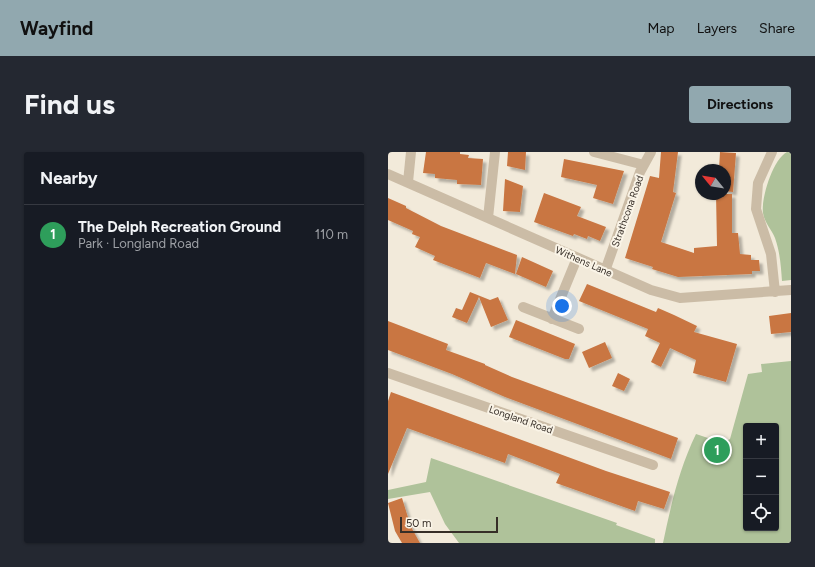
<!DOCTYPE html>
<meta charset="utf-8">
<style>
body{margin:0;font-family:Figtree,sans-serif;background:#242831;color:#f1f3f6}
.controls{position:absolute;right:12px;bottom:12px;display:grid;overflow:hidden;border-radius:4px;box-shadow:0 1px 3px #0004}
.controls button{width:36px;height:36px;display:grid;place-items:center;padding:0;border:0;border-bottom:1px solid #363941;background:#171b24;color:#f1f3f6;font:20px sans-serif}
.compass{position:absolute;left:307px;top:12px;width:36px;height:36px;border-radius:50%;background:#171b24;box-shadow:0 1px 3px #0004;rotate:300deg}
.scale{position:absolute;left:12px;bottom:10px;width:98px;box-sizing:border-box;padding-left:4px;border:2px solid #362e27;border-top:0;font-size:11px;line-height:14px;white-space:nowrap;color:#362e27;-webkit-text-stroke:3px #faf4e7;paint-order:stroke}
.you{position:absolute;left:174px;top:154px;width:14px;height:14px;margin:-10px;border:3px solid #fff;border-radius:50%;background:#1a73e8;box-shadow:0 0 0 6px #1a73e833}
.badge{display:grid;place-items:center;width:26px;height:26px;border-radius:50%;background:#91a8af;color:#fff;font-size:13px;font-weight:700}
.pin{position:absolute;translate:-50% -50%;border:2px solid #fff;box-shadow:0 1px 4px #0006}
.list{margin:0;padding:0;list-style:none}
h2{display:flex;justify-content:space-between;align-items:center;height:52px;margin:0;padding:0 16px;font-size:17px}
h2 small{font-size:13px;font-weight:400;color:#9ea1a6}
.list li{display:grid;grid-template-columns:26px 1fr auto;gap:12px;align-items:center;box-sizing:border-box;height:60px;padding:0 16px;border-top:1px solid #363941}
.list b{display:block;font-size:15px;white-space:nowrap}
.list p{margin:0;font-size:13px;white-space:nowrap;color:#9ea1a6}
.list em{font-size:13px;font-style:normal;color:#9ea1a6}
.icon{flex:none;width:22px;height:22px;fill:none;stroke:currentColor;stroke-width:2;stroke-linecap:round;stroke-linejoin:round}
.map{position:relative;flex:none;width:403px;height:391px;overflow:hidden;border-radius:4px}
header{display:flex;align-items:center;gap:24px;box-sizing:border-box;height:56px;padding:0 20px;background:#91a8af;color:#111}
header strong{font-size:19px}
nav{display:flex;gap:22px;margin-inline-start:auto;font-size:14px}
.intro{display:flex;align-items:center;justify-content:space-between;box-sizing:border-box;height:96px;padding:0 24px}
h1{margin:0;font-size:28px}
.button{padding:10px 18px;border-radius:4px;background:#91a8af;color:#111;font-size:14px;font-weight:700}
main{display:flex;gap:24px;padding:0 24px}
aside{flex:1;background:#171b24;border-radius:4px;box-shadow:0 1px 3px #0004}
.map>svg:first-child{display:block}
</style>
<header>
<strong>Wayfind</strong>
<nav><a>Map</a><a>Layers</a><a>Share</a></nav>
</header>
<div class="intro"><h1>Find us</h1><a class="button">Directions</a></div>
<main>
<aside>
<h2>Nearby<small></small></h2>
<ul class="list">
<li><span class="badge" style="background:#2e9e5b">1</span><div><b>The Delph Recreation Ground</b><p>Park · Longland Road</p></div><em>110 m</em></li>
</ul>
</aside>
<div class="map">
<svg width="403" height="391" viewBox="0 0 403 391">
<defs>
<filter id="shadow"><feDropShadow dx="3.5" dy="3.5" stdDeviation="1" flood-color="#0004"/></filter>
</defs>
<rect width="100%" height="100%" fill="#f2eada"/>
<path fill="#afc29a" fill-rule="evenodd" d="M 399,0 L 403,0 L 403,128 L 394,129 C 393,115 392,100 387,86 C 384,78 376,70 375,61 C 373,46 385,7 399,0 Z
M 403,209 L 403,391 L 275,391 C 283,353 291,317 308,282 L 335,291 L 342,287 L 360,222 L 374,220 L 373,212 ZM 358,274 L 388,274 L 388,376 L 358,376 Z
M 43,306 L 229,371 L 228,373 L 267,387 L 267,391 L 71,391 L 57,372 L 42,340 L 0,347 L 0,338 L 38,330 Z"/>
<path fill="#c97642" filter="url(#shadow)" d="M 38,0 L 72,0 L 72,2 L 81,3 L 80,6 L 95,7 L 93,33 L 69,32 L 69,28 L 47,26 L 47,22 L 35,21 Z
M 120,0 L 138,0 L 137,18 L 119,14 Z
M 273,0 L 290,0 L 285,40 L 288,41 L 273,90 L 306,101 L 306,96 L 329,94 L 328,42 L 344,42 L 344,81 L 350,81 L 352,102 L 363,103 L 363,108 L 371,108 L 372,119 L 364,119 L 364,122 L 290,125 L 264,117 L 265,115 L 237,106 L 262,24 L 271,26 Z
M 332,0 L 348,1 L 345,40 L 337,39 L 337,17 L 331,17 Z
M 176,7 L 236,19 L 225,52 L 205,46 L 209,33 L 173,25 Z
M 117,27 L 135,34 L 132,60 L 115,59 Z
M 156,41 L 193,55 L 189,64 L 218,75 L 212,89 L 200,84 L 199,87 L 186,82 L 185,84 L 146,70 Z
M 0,46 L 18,54 L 18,56 L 53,74 L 129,103 L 127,122 L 98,111 L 92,126 L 45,108 L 47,104 L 27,95 L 32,85 L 24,82 L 25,79 L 0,68 Z
M 134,105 L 165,119 L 158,135 L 128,122 Z
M 199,132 L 268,160 L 270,156 L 286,163 L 309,174 L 306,180 L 349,192 L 338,230 L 305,221 L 308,208 L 282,196 L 273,215 L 263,210 L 272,191 L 257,184 L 260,177 L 191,149 Z
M 82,140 L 102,148 L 110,145 L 120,168 L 103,175 L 91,145 L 79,171 L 64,165 L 68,156 L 74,158 Z
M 403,161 L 403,180 L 383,182 L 381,164 Z
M 128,168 L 187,192 L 181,207 L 177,207 L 121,185 Z
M 0,169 L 60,192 L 58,198 L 97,212 L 97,213 L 124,225 L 290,286 L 283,307 L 117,245 L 64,222 L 0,198 Z
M 217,190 L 224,206 L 201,216 L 194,200 Z
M 230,221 L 242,227 L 236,239 L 224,234 Z
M 3,240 L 218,319 L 282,340 L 276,357 L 250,349 L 247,359 L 168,331 L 172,322 L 149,313 L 120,302 L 117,311 L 19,276 L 0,322 L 0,249 Z
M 14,346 L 23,375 L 32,391 L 14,391 L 7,379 L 0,351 Z"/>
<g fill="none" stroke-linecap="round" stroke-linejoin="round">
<path stroke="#cbbca6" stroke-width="10" d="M 206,0 L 256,13
M 384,0 L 370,31 L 368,57 L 383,102 L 387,140
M 0,22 L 263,138 L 292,146 L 403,138
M 20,30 L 23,0
M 100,66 L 107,0
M 217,119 L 252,20 L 263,0
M 135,155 L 191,177
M 164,167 L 189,106
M 0,221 L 265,313"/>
</g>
<g text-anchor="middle" stroke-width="4" stroke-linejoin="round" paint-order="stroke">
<g font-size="10" fill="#362e27" stroke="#faf4e7">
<text transform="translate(239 59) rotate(-70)" y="4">Strathcona Road</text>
<text transform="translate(196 109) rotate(24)" y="4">Withens Lane</text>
<text transform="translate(133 267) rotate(19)" y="4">Longland Road</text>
</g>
</g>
</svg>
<div class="controls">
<button>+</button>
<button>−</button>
<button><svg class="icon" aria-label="locate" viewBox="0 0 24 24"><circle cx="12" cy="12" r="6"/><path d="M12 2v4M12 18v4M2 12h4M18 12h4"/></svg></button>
</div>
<svg class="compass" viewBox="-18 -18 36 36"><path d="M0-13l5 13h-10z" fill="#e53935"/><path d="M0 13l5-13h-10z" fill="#9ea1a6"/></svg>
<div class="scale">50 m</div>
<div class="you"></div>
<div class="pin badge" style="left:329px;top:298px;background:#2e9e5b">1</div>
</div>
</main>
